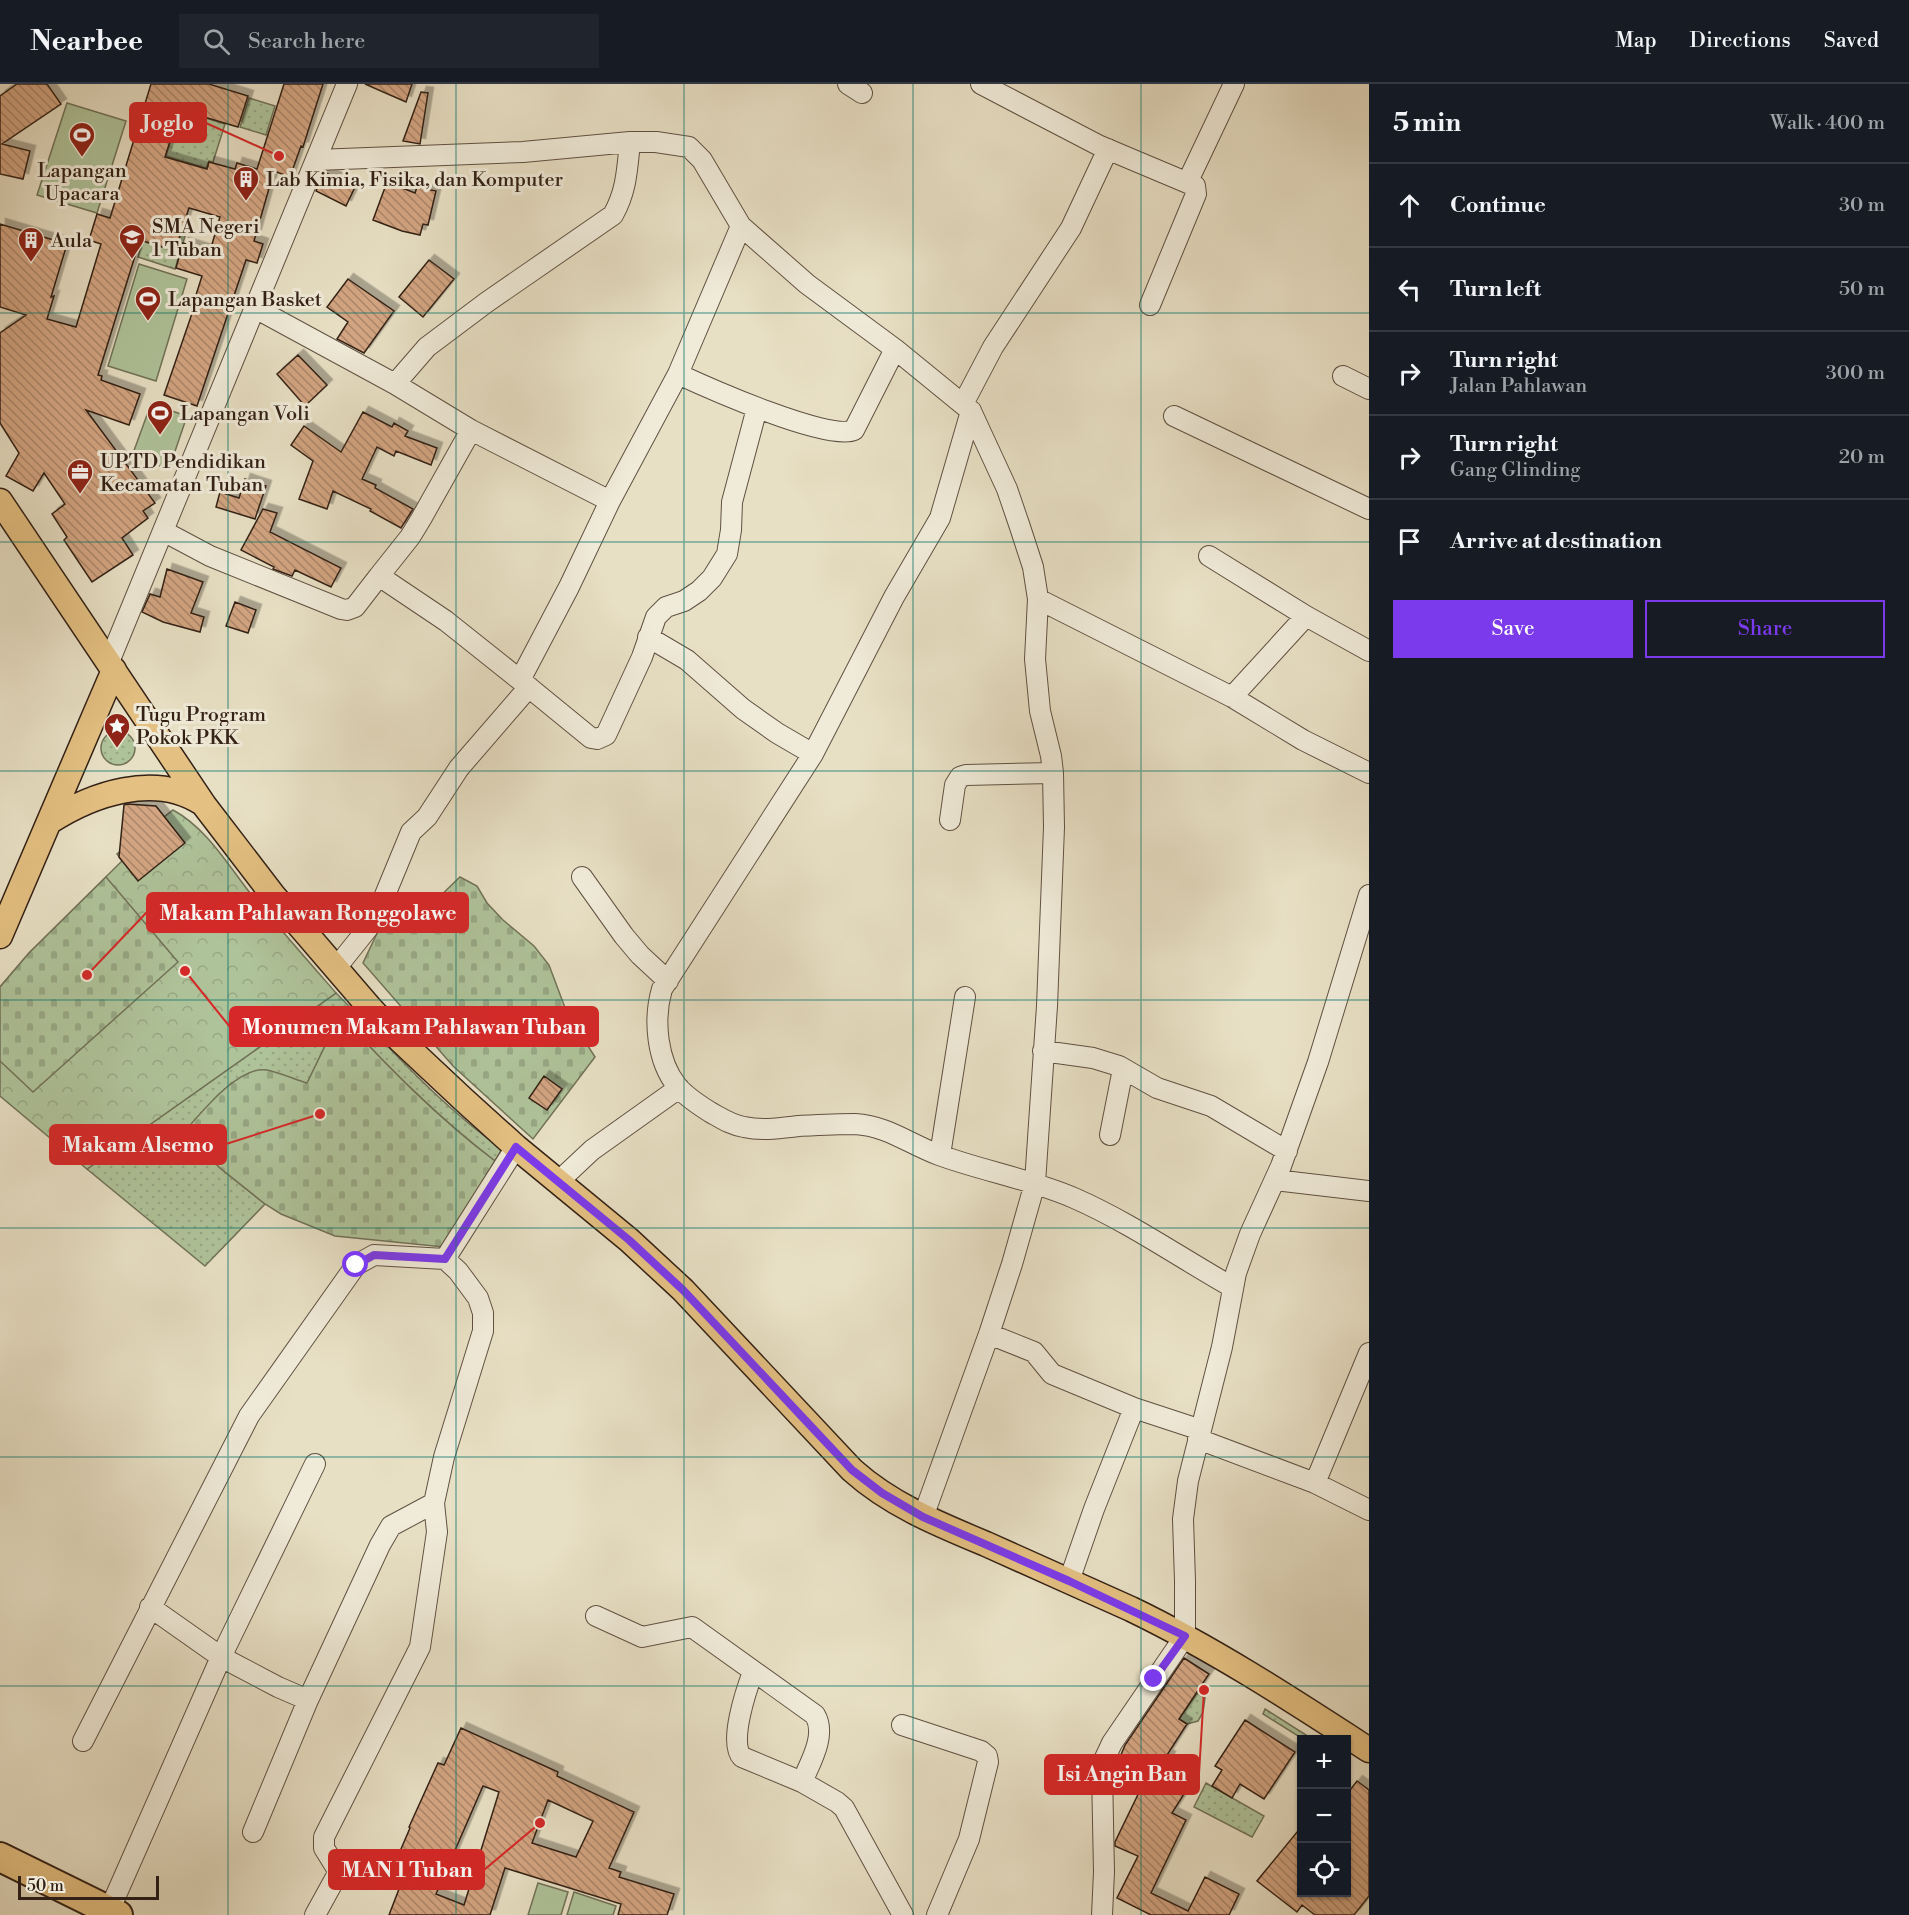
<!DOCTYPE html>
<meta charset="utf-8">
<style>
body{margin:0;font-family:"Libre Bodoni",serif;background:#20242c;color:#f1f3f6}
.controls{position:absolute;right:18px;bottom:18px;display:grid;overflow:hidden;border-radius:0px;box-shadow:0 2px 4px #0004}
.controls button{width:54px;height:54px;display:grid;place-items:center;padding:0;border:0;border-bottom:2px solid #363941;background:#171b24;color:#f1f3f6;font:30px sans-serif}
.scale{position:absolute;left:18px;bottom:15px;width:141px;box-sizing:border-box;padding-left:6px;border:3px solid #332116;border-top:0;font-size:16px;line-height:21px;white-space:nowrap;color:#332116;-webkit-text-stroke:4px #f0ebd9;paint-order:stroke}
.stop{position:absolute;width:18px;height:18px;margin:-14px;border:4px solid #7c3aed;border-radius:50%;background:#fff}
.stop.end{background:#7c3aed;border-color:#fff;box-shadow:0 2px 6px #0008}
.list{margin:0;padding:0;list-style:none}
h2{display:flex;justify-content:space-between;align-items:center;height:78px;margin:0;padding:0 24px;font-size:26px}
h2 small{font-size:20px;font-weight:400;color:#9ea1a6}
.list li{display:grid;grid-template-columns:39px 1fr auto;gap:18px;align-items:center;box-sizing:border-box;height:84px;padding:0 24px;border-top:2px solid #363941}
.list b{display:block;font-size:22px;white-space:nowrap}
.list p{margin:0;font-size:20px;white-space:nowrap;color:#9ea1a6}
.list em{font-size:20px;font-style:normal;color:#9ea1a6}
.actions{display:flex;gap:12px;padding:18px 24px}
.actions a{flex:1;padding:14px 0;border:2px solid #7c3aed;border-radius:0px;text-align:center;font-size:21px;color:#7c3aed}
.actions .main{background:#7c3aed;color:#fff}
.icon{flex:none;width:33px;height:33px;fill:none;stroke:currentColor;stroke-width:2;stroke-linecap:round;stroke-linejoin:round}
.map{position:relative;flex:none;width:1369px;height:1831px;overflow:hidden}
header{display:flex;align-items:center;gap:36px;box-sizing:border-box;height:84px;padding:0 30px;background:#171b24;border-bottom:2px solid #363941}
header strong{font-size:28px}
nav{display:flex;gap:33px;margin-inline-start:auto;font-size:21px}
.search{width:420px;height:54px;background:#20242c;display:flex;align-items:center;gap:15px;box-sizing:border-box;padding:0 21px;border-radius:0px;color:#9ea1a6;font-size:22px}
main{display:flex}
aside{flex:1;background:#171b24}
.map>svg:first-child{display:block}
</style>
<header>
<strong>Nearbee</strong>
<div class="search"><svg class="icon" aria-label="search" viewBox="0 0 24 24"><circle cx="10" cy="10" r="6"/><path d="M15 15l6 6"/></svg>Search here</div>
<nav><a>Map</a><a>Directions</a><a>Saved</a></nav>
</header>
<main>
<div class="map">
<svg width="1369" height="1831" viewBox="0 0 1369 1831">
<defs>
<pattern id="grass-dots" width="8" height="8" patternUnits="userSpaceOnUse" patternTransform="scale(1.5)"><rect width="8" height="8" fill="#afc39a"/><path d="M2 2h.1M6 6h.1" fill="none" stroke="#97a784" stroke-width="1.8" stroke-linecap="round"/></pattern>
<pattern id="forest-crowns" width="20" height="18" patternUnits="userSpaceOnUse" patternTransform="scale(1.5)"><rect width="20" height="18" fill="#afc39a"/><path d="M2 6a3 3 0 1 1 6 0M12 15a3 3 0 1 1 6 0" fill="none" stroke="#97a784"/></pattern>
<pattern id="cemetery-stones" width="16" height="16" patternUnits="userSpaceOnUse" patternTransform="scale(1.5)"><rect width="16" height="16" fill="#afc39a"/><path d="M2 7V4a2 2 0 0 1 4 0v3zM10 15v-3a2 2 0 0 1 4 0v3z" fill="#97a784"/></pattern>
<pattern id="building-back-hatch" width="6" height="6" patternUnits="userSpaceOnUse" patternTransform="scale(1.5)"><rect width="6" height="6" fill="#d3a582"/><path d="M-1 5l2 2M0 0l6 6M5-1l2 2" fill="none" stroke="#ac8669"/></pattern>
<filter id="shadow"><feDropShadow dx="5.5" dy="-5.5" stdDeviation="0" flood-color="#0004"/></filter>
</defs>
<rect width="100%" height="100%" fill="#e8e0c5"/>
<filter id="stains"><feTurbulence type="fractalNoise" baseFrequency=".00333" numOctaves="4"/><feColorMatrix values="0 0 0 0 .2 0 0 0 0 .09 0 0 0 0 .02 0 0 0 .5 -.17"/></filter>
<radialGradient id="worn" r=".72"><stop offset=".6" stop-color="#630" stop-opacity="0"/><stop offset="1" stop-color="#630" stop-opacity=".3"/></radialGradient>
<path fill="url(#grass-dots)" stroke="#717258" stroke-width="1.5" d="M 249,14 L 275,22 L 266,51 L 240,43 Z
M 180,26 L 225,40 L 213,78 L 209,77 L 206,84 L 166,72 Z
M 149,135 L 187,146 L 175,185 L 138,173 Z
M101 664a17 17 0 1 1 34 0a17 17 0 1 1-34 0Z
M 336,909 C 390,963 439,1021 502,1065 L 495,1077 C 438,1034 388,983 340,931 L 307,1000 L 265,986 L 232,999 L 217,1012 L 185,1048 L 220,1084 L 265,1120 L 205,1182 L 87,1085 Z
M 1197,1609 L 1205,1614 L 1203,1628 L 1198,1637 L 1187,1640 L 1179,1635 Z
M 1265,1625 L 1306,1651 L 1303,1655 L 1263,1630 Z
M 1206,1699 L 1264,1732 L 1252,1753 L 1194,1723 Z"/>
<path fill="url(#forest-crowns)" stroke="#717258" stroke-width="1.5" d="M 173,726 C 208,745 229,783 254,814 C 281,846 309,878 336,909 L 87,1085 L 0,1012 L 0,903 L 29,869 L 122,777 L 117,770 Z"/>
<path fill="url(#cemetery-stones)" stroke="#717258" stroke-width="1.5" d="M 106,793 L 178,878 L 33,1008 L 0,977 L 0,903 L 29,869 Z
M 460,793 L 477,802 L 487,819 L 503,836 L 534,862 L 549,881 L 567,929 L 595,973 L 533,1055 L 453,982 L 363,879 L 382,839 L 408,831 L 433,819 Z
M 340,931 C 388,983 438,1034 495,1077 L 444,1163 L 335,1152 L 281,1130 L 265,1120 L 220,1084 L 184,1048 C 201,1029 239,981 267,986 C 281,989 294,995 307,999 Z"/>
<path fill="#afc39a" stroke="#717258" stroke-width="1.5" d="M 67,19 L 126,37 L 97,129 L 37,111 Z
M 139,180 L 187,195 L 156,297 L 108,282 Z
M 151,320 L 187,332 L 169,385 L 132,372 Z
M 538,1799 L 568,1808 L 561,1831 L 528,1831 Z
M 574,1808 L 616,1822 L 613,1831 L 567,1831 Z"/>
<path fill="url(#building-back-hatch)" stroke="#332116" stroke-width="1.5" fill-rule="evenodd" filter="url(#shadow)" d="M 17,0 L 47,0 L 61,20 L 2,60 L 30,67 L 23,95 L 0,90 L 0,12 Z
M 151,0 L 209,0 L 248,12 L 238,43 L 180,26 L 165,73 L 207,85 L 209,78 L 235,85 L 237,79 L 257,85 L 284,0 L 323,0 L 303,63 L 301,62 L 290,93 L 274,87 L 254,157 L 263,160 L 257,179 L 246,176 L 197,322 L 164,311 L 197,215 L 195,214 L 202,192 L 176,184 L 183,159 L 210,167 L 220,133 L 189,124 L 175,167 L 140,156 L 98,291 L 102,292 L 101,296 L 140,310 L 129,341 L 86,326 L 155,419 L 143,427 L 148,434 L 122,454 L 133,471 L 92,498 L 64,456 L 67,453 L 52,430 L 65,420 L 44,389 L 33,407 L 6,392 L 19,369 L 0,339 L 0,249 L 26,231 L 0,223 L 0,140 L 67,160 L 51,213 L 54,212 L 47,235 L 76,243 L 101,160 L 89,156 L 97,130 L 110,134 Z
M 365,0 L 412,0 L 406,18 Z
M 421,8 L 428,9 L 420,60 L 403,57 Z
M 324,88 L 355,103 L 346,122 L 316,107 Z
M 387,98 L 415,109 L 417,103 L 436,107 L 428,141 L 423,140 L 420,151 L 402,147 L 373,136 Z
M 429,176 L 454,195 L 423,233 L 399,213 Z
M 348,195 L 394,227 L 364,269 L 337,255 L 348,238 L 327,223 Z
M 298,271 L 327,301 L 305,322 L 277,290 Z
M 363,328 L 392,343 L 394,339 L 408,347 L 405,352 L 437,364 L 431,381 L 396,367 L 394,372 L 377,363 L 362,395 L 376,401 L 375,404 L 413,425 L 401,444 L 370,427 L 371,425 L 333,407 L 327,425 L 299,415 L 313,377 L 291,361 L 304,342 L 341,368 Z
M 245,395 L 266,402 L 255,435 L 216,423 L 220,408 L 239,414 Z
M 263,425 L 277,429 L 270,448 L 341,484 L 331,503 L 295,486 L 292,492 L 273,485 L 274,483 L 241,466 Z
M 167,485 L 203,498 L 191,529 L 204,533 L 200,548 L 163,538 L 142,528 L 150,510 L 160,513 Z
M 235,518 L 256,526 L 248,549 L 226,542 Z
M 127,720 L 156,722 L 185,759 L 138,797 L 119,773 L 124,721 Z
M 544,992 L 562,1005 L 547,1026 L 529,1014 Z
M 1184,1574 L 1209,1590 L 1179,1635 L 1187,1640 L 1167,1671 L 1170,1673 L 1157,1693 L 1184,1710 L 1172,1729 L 1186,1736 L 1151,1809 L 1188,1827 L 1205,1793 L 1239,1810 L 1229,1831 L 1151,1831 L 1117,1814 L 1138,1772 L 1115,1762 L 1115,1758 L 1145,1696 L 1118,1678 L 1125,1661 Z
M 1245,1636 L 1295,1668 L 1264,1715 L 1240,1700 L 1232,1714 L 1212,1702 L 1222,1686 L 1215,1682 Z
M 461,1644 L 558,1688 L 557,1692 L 634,1728 L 609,1784 L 621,1788 L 619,1793 L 674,1810 L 667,1831 L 618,1831 L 621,1820 L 505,1784 L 490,1831 L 389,1831 L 404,1792 L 392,1786 L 410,1744 L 409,1743 L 438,1679 L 444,1681 ZM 483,1702 L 499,1708 L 464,1821 L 436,1810 ZM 548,1716 L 593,1737 L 576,1773 L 532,1759 Z
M 1357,1697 L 1369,1706 L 1369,1812 L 1354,1831 L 1315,1831 L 1302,1821 L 1297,1828 L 1257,1797 L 1302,1742 L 1302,1809 L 1347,1809 L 1347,1710 Z"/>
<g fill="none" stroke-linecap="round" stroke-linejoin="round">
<g stroke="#605142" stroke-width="22">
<path id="minor" d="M 848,0 L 862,9
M 981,0 L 1100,62 L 1195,102 L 1196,110 L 1150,221
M 316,76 L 523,68 L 630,58 L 656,58 L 689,63 L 702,76 L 741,142 L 807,200 L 895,265 L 971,327 L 940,434 L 894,513 L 813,670 L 662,905 C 653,936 657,977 677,1002 C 686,1013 699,1021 710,1028 C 721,1034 731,1041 744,1043 C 762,1047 781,1044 799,1042 C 818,1041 836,1040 855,1040 C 888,1042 909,1060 939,1071 C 983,1087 1030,1095 1074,1114 C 1129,1138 1179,1173 1232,1203
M 1188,97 L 1234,0
M 255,224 L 395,300 L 471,346 L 610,417
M 678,290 C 706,303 829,358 854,346 L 895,265
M 1343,292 L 1369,305
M 395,300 L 427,263 L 487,218 L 613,131 C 627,106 627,85 630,58
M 963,320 L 993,263 L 1071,144 L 1108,65
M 1174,332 L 1369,425
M 163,447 L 210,472 L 341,525 L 347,526 L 355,523 L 379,492 L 446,537 L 520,596 L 569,503 L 610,417 L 678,290 L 741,142
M 1209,472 L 1306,532 L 1369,567
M 379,492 L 410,453 L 421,435 L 471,346
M 1038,515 L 1232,613 L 1303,656 L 1369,689
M 648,553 L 687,576 L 743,625 L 777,649 L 813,670
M 109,578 L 347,0
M 520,596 L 591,654 L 597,655 L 606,651 L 642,573 L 656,533 L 666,523 L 684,517 L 699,507 L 712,494 L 727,470 L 731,446 L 732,418 L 757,324
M 1232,613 L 1306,532
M 950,736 L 955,701 L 960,693 L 966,691 L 1053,689
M 582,793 L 624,852 L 640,871 L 668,897
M 336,884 L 368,844 L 385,811 L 411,748 L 427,733 L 459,684 L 529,603
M 1043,967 L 1093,974 L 1119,982 L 1157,1004 L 1211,1022 L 1287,1067
M 1110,1051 L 1123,985
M 940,1071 L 965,913
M 1275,1096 L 1369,1107
M 559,1097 L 592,1066 L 679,1004
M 445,1175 L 516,1063
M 989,1250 L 1034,1268 L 1052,1290 L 1134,1324 L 1094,1425 L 1069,1497
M 1134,1324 L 1201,1346
M 1198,1355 L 1315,1399 L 1369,1426
M 1315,1399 L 1369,1269
M 923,1433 L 989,1250 L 1012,1180 L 1035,1099 L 1047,922 L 1054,743 L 1053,689 L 1051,672 L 1040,627 L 1035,575 L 1038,515 L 1033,483 L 1020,443 L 1007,405 L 971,327
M 150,1523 L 221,1573 L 278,1603 L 308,1616
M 596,1532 L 642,1553 L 692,1543 L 815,1631 C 827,1651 810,1679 802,1698 L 837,1718 L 844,1724 L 903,1831
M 753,1588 C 747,1604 728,1659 742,1673 L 802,1698
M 902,1641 L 981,1667 L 987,1672 L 988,1678 L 969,1755 L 937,1831
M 83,1657 L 249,1332 L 356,1181 L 374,1171 L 445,1175 L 458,1187 L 478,1214 L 483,1229 L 483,1247 L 444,1373 L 434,1419 L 391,1442 L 380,1461 L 308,1616 L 253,1748
M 109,1827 L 221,1573 L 315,1380
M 315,1831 L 337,1791 L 337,1785 L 324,1764 L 324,1753 L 420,1563 L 437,1448 L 434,1419
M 1102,1831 L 1104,1788 L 1102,1687 L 1105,1674 L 1112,1659 L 1185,1552 L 1185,1497 L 1183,1435 L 1188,1397 L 1222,1263 L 1236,1189 L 1250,1150 L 1281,1082 L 1318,978 L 1369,811"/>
</g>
<g stroke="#332116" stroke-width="27">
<path id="major" d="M 0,417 L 204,721 L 273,811 L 371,925 L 401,957 L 464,1016 L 516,1063 L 629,1156 L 683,1206 L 852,1386 C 891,1421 938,1440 986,1460 C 1034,1482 1083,1503 1131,1525 C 1214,1565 1292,1616 1369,1666
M 49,738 C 92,710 155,688 202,719
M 0,852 L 114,586"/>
</g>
<g stroke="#332116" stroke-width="32">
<path id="highway" d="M 0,1773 L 118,1831"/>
</g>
<use href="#minor" stroke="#f0ebd9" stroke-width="20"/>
<use href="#major" stroke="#e4c082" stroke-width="24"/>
<use href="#highway" stroke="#e4c082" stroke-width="28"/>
</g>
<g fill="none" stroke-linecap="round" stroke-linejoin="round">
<path stroke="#7c3aed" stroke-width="8" d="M 356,1181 L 374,1171 L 445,1175 L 516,1063 L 629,1156 L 683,1206 L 852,1386 L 882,1409 L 923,1433 L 1069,1497 L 1185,1552 L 1154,1595"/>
</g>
<path fill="none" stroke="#0f766e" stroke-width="1.5" stroke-opacity="0.55" d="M 228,0 L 228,1831M 456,0 L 456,1831M 684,0 L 684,1831M 913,0 L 913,1831M 1141,0 L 1141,1831M 0,229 L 1369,229M 0,458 L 1369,458M 0,687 L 1369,687M 0,916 L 1369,916M 0,1144 L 1369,1144M 0,1373 L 1369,1373M 0,1602 L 1369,1602"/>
<defs>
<g id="stadium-pin" transform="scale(1.35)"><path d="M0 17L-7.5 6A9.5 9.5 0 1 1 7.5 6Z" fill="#8f2418" stroke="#f0ebd9"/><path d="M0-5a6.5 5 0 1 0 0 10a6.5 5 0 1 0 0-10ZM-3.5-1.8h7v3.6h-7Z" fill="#fff"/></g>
<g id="building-pin" transform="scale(1.35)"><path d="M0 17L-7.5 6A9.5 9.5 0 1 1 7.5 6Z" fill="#8f2418" stroke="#f0ebd9"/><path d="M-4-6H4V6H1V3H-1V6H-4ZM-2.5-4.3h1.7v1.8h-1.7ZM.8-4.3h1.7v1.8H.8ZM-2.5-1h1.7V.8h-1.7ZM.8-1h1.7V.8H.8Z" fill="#fff"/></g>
<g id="school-pin" transform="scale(1.35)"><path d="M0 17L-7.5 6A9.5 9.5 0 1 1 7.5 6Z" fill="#8f2418" stroke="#f0ebd9"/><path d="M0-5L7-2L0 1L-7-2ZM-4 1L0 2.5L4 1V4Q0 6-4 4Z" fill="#fff"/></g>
<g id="office-pin" transform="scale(1.35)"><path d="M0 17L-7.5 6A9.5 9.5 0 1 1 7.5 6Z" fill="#8f2418" stroke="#f0ebd9"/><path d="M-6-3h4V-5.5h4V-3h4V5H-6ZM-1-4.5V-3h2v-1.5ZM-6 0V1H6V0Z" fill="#fff"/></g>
<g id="sight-pin" transform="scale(1.35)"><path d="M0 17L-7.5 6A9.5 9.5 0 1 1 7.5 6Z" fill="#8f2418" stroke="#f0ebd9"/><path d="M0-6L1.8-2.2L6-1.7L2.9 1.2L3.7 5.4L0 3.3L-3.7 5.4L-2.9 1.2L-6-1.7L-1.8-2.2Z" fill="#fff"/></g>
</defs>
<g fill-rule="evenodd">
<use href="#stadium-pin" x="82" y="51"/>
<use href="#building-pin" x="246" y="95"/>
<use href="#school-pin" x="132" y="153"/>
<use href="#building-pin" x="31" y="156"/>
<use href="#stadium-pin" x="148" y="215"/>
<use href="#stadium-pin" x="160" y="329"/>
<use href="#office-pin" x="80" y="388"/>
<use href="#sight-pin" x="117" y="642"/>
</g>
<g text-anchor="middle" stroke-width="6" stroke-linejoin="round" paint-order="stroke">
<g font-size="20" fill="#332116" stroke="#f0ebd9" text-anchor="start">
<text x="82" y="93" text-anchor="middle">Lapangan<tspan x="82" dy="23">Upacara</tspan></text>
<text x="266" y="102">Lab Kimia, Fisika, dan Komputer</text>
<text x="152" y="149">SMA Negeri<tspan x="152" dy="23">1 Tuban</tspan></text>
<text x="51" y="163">Aula</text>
<text x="168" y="222">Lapangan Basket</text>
<text x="180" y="336">Lapangan Voli</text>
<text x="100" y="384">UPTD Pendidikan<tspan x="100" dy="23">Kecamatan Tuban</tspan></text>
<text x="136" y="637">Tugu Program<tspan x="136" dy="23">Pokok PKK</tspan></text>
</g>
</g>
<path fill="none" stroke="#d62828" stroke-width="2" d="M279 72L206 39M87 891L147 828M185 887L230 943M320 1030L226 1060M1204 1606L1199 1690M540 1739L484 1786"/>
<g fill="#d62828" stroke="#f0ebd9" stroke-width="2">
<circle cx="279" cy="72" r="6"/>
<circle cx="87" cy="891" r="6"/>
<circle cx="185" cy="887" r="6"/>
<circle cx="320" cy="1030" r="6"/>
<circle cx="1204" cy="1606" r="6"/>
<circle cx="540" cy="1739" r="6"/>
</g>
<g fill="#d62828" stroke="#d62828" stroke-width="2">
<rect x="130" y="19" width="76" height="39" rx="6"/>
<rect x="147" y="809" width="321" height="39" rx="6"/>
<rect x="230" y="923" width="368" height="39" rx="6"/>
<rect x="50" y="1041" width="176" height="39" rx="6"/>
<rect x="1045" y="1671" width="154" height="39" rx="6"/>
<rect x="329" y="1766" width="155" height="39" rx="6"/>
</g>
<g font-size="21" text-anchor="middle" font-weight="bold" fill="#fff">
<text x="168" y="46">Joglo</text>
<text x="308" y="836">Makam Pahlawan Ronggolawe</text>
<text x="414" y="950">Monumen Makam Pahlawan Tuban</text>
<text x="138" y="1068">Makam Alsemo</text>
<text x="1122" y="1697">Isi Angin Ban</text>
<text x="407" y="1793">MAN 1 Tuban</text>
</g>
<rect width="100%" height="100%" filter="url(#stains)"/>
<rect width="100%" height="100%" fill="url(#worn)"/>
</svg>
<div class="controls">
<button>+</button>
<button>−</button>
<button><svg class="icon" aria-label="locate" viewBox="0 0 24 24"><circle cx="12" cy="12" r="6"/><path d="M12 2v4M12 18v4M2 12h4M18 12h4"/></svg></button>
</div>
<div class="scale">50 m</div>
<div class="stop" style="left:356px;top:1181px"></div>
<div class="stop end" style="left:1154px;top:1595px"></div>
</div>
<aside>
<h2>5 min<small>Walk · 400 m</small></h2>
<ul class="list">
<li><svg class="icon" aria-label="ahead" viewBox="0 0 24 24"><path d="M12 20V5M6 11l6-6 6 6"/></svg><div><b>Continue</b></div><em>30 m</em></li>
<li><svg class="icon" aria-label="left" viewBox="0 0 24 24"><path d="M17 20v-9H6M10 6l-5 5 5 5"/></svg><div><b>Turn left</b></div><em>50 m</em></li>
<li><svg class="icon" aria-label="right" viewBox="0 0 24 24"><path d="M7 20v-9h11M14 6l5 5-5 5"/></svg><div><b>Turn right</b><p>Jalan Pahlawan</p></div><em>300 m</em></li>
<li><svg class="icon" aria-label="right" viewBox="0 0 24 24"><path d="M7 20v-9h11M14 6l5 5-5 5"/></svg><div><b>Turn right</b><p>Gang Glinding</p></div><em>20 m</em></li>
<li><svg class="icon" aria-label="arrive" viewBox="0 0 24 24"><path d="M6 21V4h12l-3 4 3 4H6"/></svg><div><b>Arrive at destination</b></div></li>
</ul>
<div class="actions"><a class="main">Save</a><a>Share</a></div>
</aside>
</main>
